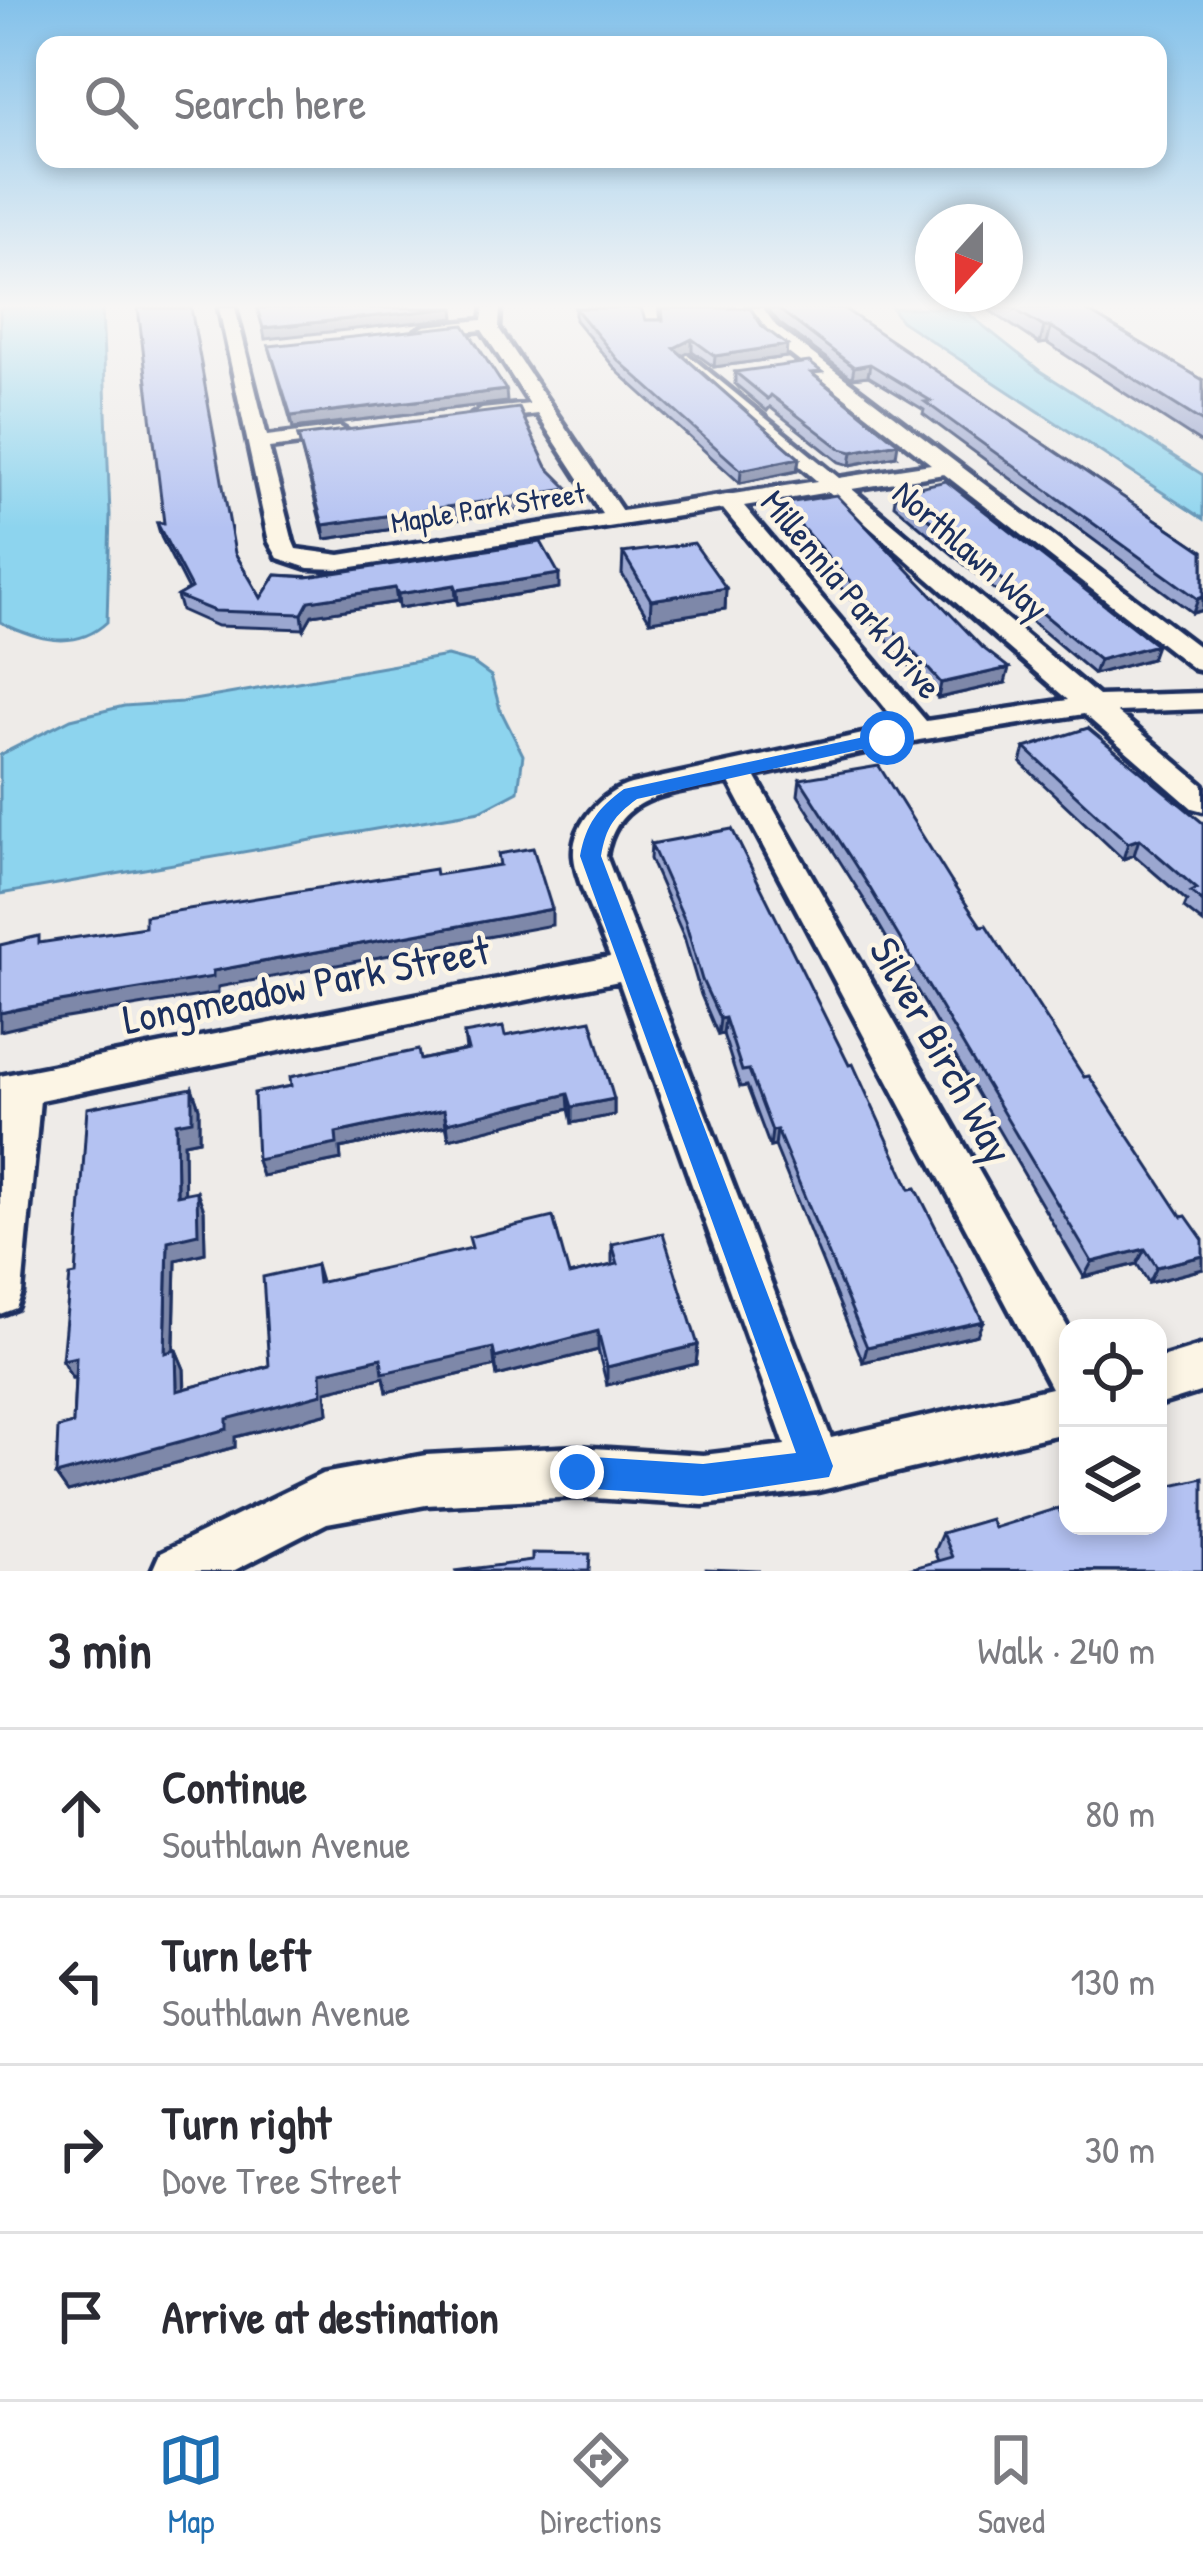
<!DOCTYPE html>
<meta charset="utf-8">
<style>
body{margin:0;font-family:"Patrick Hand",sans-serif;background:#f2f2f3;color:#2b2b33}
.controls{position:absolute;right:36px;bottom:36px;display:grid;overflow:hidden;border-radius:24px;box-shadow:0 6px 18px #0003}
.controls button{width:108px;height:108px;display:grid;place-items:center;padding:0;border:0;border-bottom:3px solid #e1e1e2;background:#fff;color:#2b2b33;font:60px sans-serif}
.compass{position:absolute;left:915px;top:204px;width:108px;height:108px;border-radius:50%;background:#fff;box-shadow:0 6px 18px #0003;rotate:201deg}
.stop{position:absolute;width:36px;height:36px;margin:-27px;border:9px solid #1a73e8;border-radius:50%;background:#fff}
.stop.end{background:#1a73e8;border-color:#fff;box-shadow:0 3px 12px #0008}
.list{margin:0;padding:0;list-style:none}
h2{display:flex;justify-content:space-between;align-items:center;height:156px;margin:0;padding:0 48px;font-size:51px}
h2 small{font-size:39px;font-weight:400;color:#7c7c81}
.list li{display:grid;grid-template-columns:78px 1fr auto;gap:36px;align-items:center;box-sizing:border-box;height:168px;padding:0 48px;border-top:3px solid #e1e1e2}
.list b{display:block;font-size:45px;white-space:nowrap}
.list p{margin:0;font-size:39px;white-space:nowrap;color:#7c7c81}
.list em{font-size:39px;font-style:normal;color:#7c7c81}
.icon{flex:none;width:66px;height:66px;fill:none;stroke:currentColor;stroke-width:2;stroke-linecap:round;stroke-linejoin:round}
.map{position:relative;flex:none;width:1203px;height:1571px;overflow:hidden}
.search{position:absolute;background:#fff;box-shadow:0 6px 18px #0003;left:36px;right:36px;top:36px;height:132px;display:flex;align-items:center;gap:30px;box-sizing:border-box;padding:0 42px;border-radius:24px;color:#7c7c81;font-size:45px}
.sheet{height:828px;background:#fff}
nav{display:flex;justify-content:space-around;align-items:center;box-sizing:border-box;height:168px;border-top:3px solid #e1e1e2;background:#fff;font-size:33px;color:#7c7c81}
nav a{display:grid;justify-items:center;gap:6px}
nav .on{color:#1f6fb2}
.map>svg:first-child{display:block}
</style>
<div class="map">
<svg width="1203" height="1571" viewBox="0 0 1203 1571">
<rect width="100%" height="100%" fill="#eeebe8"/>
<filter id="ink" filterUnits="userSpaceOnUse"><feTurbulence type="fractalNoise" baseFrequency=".00833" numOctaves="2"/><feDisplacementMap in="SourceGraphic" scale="24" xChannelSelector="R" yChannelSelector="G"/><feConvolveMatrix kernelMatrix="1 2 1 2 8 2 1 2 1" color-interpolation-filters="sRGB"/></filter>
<g filter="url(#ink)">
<path fill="#8dd4ee" stroke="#5f92b4" stroke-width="3" d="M 0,308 L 102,308 L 110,515 L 107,622 C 75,652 35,639 0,622 Z
M 892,308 L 961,308 L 1040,371 L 1203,475 L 1203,519 L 901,321 Z
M 447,656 L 473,663 L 491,676 L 500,709 L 523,755 L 518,791 L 480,811 L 0,894 L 0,755 L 71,719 L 124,706 L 182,702 Z"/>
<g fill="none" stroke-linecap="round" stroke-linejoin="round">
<g stroke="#1b2f5e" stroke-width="9">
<path id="minor" d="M 219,308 L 235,308 L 267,436 L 340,427 L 350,433 L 340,439 L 269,448 L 293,542 L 296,549 L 340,555 L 602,514 L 537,414 L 482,421 L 472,415 L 482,409 L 530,404 L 482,330 L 425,336 L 416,331 L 425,326 L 482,320 L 484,308 L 500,308 L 499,329 L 622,511 L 817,481 L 681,363 L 681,355 L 687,354 L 839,478 L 931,464 L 764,334 L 747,308 L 763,308 L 776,326 L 1203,650 L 1203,671 L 1194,669 L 944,474 L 852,489 L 1098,696 L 1203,693 L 1203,709 L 1117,712 L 1203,785 L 1203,811 L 1192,808 L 1084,714 L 919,740 L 755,776 L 1068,1328 L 1068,1432 L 817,1491 L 703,1505 L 577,1497 L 426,1505 L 327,1523 L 233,1571 L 152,1571 L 160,1553 L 322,1474 L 426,1455 L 577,1447 L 703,1455 L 785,1445 L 619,981 L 40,1100 L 22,1293 L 16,1308 L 0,1314 L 0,1076 L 610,957 C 600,930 576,882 574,856 C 572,824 602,792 631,784 L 900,726 L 723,509 L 340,569 L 308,568 L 278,558 L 269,542 ZM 829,492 L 1068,700 L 926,721 L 744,506 ZM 729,782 L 1051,1388 L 831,1438 L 606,856 C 617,791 674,794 729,782 Z
M 641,308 L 657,308 L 659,328 L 647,328 Z
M 1203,1345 L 1203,1391 L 1158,1405 L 1158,1359 Z"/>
</g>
<use href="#minor" fill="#fcf5e5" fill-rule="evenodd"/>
</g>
<path fill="#9ba7d0" stroke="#1b2f5e" stroke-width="3" d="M 575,308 L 645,320 L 661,320 L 660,308 L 750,308 L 786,357 L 714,367 L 692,351 L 682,355 L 799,458 L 797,471 L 740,483 L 618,372 L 575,320 Z
M 767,308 L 847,308 L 846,311 L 1203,551 L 1203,610 L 1193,613 L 923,414 L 924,410 L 868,376 L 852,378 L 779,323 Z
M 986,308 L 1082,308 L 1203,380 L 1203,444 L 1047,343 L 1040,344 Z
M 269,346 L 507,402 L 293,428 Z
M 735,372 L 821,381 L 896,456 L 850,465 L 839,462 L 770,407 L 767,411 L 735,384 Z
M 298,436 L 547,467 L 570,503 L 325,539 Z
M 896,492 L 1151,659 L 1094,674 L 894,505 Z
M 781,504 L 1005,683 L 938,698 L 779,517 Z
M 157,523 L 164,523 L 236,555 L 261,598 L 276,575 L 559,588 L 458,604 L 456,599 L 399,608 L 397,602 L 312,615 L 304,629 L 217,626 L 181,610 L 177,596 L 188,590 L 161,537 Z
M 623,553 L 726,588 L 725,609 L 650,621 L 622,574 Z
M 1025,748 L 1203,823 L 1203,923 L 1184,908 L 1187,901 L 1134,855 L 1123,859 L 1021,763 Z
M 800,779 L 952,883 L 1203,1269 L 1149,1283 L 1137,1264 L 1084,1277 L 865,901 L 798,795 Z
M 651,844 L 977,1335 L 863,1362 L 775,1146 L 770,1147 L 747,1086 L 740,1087 L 723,1034 L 718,1035 L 701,995 L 684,937 L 650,859 Z
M 464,1034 L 505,1036 L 614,1099 L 614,1115 L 572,1123 L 569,1109 L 449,1139 L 446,1126 L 340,1148 L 341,1160 L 262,1176 L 257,1160 L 420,1060 L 466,1050 Z
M 192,1088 L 199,1108 L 199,1140 L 184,1143 L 184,1193 L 204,1210 L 205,1253 L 176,1260 L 174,1351 L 176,1350 L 184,1369 L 185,1389 L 269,1366 L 316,1265 L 321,1282 L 569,1275 L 612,1265 L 612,1244 L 698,1345 L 696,1364 L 607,1385 L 598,1350 L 497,1376 L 495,1366 L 387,1392 L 384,1377 L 326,1391 L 328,1413 L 235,1437 L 235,1447 L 68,1492 L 56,1475 L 73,1424 L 75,1378 L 72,1378 L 76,1275 Z
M 1066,1525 L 1203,1571 L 905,1571 L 938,1561 L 934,1551 L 942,1533 Z"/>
<path fill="#7e88a9" stroke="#1b2f5e" stroke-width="3" d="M 454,308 L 455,318 L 265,339 L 263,328 Z
M 1044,327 L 1051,327 L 1047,343 L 1040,344 Z
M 692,339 L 692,351 L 674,360 L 674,348 Z
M 787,345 L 786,357 L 714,367 L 715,356 Z
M 870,364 L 868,376 L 852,378 L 854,367 Z
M 506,390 L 507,402 L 293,428 L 291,416 Z
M 898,443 L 896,456 L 850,465 L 852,452 Z
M 799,458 L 797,471 L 740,483 L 741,470 Z
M 569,489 L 570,503 L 325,539 L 323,525 Z
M 559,574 L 559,588 L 458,604 L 457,590 Z
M 455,585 L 456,599 L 399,608 L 398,594 Z
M 395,588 L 397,602 L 312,615 L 304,629 L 302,614 L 309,601 Z
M 726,588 L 725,609 L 650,621 L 651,600 Z
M 1203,597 L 1203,610 L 1193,613 L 1198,599 Z
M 1156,645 L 1151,659 L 1094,674 L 1099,660 Z
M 1009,668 L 1005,683 L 938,698 L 941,683 Z
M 1139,839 L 1134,855 L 1123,859 L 1128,843 Z
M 552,909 L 552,925 L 218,987 L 218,993 L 30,1024 L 0,1031 L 0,1013 L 213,971 Z
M 725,1018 L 723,1034 L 718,1035 L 720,1019 Z
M 192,1088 L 199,1108 L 199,1140 L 184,1143 L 185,1215 L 177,1195 L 176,1123 Z
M 568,1094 L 569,1109 L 449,1139 L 447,1123 Z
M 614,1099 L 614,1115 L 572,1123 L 572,1107 Z
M 444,1110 L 446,1126 L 340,1148 L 341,1160 L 262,1176 L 257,1160 L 336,1133 Z
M 777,1130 L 775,1146 L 770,1147 L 772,1131 Z
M 197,1191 L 204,1210 L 205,1253 L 176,1260 L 173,1372 L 165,1353 L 168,1241 Z
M 1145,1249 L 1137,1264 L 1084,1277 L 1092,1262 Z
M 1203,1256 L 1203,1269 L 1149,1283 L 1157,1267 Z
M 983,1321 L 977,1335 L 863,1362 L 867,1347 Z
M 598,1331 L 598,1350 L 497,1376 L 495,1358 Z
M 698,1345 L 696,1364 L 607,1385 L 607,1367 Z
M 493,1348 L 495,1366 L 387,1392 L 384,1377 L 326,1391 L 328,1413 L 235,1437 L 235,1447 L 68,1492 L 56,1475 L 227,1419 L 321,1372 L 381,1358 Z
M 176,1350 L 184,1369 L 185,1409 L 177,1391 Z
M 76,1357 L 87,1375 L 72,1378 L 62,1360 Z"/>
<path fill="#b4c2f2" stroke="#1b2f5e" stroke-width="3" d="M 138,308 L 191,308 L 235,553 L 261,598 L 276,575 L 307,577 L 541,542 L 559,574 L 457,590 L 455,585 L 398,594 L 395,588 L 309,601 L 302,614 L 214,611 L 177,596 L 191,588 L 157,523 L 164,523 Z
M 257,308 L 453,308 L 263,328 Z
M 575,308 L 641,308 L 645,320 L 663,320 L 662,308 L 750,308 L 762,326 L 787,345 L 715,356 L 692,339 L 674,348 L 799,458 L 741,470 L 618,360 Z
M 777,308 L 843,308 L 1203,551 L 1203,597 L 1198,599 L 925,402 L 931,401 L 870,364 L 854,367 Z
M 1012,308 L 1082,308 L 1203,380 L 1203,422 L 1051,327 L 1044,327 Z
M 464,325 L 506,390 L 291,416 L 269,346 Z
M 809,362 L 822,372 L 811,373 L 898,443 L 852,452 L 841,449 L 771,395 L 768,399 L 735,372 Z
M 519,408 L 547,467 L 569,489 L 323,525 L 298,436 Z
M 946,481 L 1156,645 L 1099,660 L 896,492 Z
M 836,495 L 983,648 L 1009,668 L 941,683 L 781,504 Z
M 694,543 L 726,588 L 651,600 L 623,553 Z
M 1088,728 L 1203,823 L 1203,902 L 1191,892 L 1197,889 L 1139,839 L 1128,843 L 1025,748 Z
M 879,766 L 952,883 L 981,926 L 986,925 L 1084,1077 L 1089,1076 L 1182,1217 L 1186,1216 L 1203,1240 L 1203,1256 L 1157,1267 L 1145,1249 L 1092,1262 L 868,885 L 800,779 Z
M 732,829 L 849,1065 L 853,1064 L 910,1189 L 916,1188 L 983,1321 L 867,1347 L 777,1130 L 772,1131 L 749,1070 L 742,1071 L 725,1018 L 720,1019 L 702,980 L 685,921 L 651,844 Z
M 533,848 L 552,909 L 213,971 L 213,977 L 23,1008 L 0,1013 L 0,945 L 39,936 L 39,943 L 145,927 L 145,916 L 435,869 L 436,875 L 500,865 L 498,854 Z
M 591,1020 L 614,1099 L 572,1107 L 568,1094 L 447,1123 L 444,1110 L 336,1133 L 337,1144 L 257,1160 L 254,1093 L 291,1086 L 290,1077 L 418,1050 L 420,1060 L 468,1050 L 464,1034 L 503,1027 L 505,1036 Z
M 192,1088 L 192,1120 L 176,1123 L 177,1195 L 197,1191 L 198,1234 L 168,1241 L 165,1353 L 176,1350 L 177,1391 L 269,1366 L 263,1277 L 316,1265 L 318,1283 L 472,1248 L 469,1237 L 553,1217 L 569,1275 L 618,1264 L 612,1244 L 663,1233 L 698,1345 L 607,1367 L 598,1331 L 495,1358 L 493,1348 L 383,1373 L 381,1358 L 321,1372 L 322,1394 L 227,1419 L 227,1429 L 56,1475 L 58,1428 L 73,1424 L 76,1357 L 62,1360 L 70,1276 L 76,1275 L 87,1108 Z
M 1203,1478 L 1203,1571 L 906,1570 L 952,1557 L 942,1533 L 990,1519 L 994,1528 L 1058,1508 L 1068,1526 L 1158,1526 L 1158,1488 Z
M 532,1553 L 590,1554 L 589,1571 L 454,1571 L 532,1561 Z
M 706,1569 L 760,1571 L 706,1571 Z"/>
</g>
<linearGradient id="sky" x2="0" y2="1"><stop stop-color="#83c1ea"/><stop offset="0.58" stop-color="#f7f6f5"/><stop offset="1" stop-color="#f7f6f5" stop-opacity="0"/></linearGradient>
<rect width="1203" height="528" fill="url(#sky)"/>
<path fill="#1a73e8" d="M 887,732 L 897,738 L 894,742 L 637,799 C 614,816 606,827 601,856 L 833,1466 L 829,1477 L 703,1496 L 577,1488 L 566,1483 L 561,1472 L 566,1460 L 577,1456 L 703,1464 L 796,1453 L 580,856 C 586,824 598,808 624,789 Z"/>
<g text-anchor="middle" stroke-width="9" stroke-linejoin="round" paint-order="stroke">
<g font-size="30" fill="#1b2f5e" stroke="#fcf5e5">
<text transform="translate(488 508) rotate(-9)" y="10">Maple Park Street</text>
</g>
<g font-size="36" fill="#1b2f5e" stroke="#fcf5e5">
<text transform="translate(971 550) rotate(41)" y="13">Northlawn Way</text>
<text transform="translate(852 594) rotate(50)" y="13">Millennia Park Drive</text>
</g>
<g font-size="42" fill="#1b2f5e" stroke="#fcf5e5">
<text transform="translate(306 984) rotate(-11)" y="15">Longmeadow Park Street</text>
<text transform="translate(942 1050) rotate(61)" y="15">Silver Birch Way</text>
</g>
</g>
</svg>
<div class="controls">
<button><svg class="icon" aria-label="locate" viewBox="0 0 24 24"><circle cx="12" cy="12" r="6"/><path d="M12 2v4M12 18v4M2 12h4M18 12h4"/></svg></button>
<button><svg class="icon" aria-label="layers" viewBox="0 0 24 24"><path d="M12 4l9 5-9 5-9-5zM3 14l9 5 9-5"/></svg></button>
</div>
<svg class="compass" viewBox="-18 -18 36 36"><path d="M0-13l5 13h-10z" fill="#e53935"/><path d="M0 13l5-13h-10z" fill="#7c7c81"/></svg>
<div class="stop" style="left:887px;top:738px"></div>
<div class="stop end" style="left:577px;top:1472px"></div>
<div class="search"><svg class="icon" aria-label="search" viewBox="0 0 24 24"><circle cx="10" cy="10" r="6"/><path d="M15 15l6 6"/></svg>Search here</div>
</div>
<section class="sheet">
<h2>3 min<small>Walk · 240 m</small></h2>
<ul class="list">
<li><svg class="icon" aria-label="ahead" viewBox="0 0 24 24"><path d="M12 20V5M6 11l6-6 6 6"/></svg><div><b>Continue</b><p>Southlawn Avenue</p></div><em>80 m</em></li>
<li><svg class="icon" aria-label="left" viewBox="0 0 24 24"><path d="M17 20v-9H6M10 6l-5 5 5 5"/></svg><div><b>Turn left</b><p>Southlawn Avenue</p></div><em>130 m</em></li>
<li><svg class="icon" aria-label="right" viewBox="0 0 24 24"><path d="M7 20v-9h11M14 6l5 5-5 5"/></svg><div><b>Turn right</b><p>Dove Tree Street</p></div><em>30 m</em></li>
<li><svg class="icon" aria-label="arrive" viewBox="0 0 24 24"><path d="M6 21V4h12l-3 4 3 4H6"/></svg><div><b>Arrive at destination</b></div></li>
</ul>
</section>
<nav>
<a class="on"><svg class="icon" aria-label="map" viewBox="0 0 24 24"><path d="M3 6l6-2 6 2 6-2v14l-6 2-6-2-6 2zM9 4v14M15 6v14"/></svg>Map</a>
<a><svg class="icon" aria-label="directions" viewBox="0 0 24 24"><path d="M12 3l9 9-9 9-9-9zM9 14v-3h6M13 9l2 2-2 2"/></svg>Directions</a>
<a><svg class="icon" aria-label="saved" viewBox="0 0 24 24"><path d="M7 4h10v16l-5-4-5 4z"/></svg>Saved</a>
</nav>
